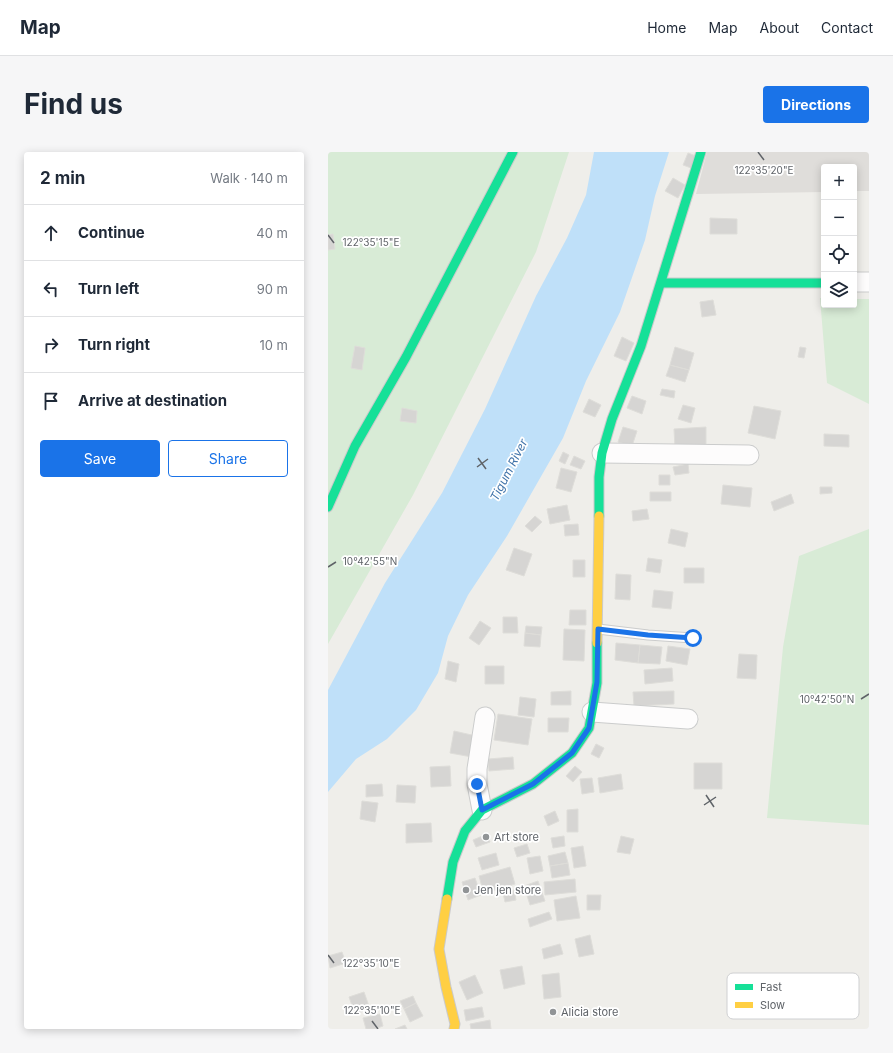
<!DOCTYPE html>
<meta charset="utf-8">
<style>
body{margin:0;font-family:Inter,sans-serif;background:#f6f6f7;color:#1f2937}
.controls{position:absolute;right:12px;top:12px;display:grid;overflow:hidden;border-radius:4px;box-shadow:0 2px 10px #0003}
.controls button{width:36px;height:36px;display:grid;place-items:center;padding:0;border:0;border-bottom:1px solid #e0e1e3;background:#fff;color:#1f2937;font:20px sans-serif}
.stop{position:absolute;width:12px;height:12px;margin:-9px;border:3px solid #1a73e8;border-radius:50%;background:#fff}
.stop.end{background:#1a73e8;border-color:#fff;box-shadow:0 1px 4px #0008}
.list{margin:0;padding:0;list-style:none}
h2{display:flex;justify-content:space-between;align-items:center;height:52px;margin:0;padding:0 16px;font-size:17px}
h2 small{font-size:13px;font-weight:400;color:#747a83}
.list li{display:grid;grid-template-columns:26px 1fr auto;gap:12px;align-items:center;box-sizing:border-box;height:56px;padding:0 16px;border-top:1px solid #e0e1e3}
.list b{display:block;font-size:15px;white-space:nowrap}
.list em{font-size:13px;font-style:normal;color:#747a83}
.actions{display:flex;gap:8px;padding:12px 16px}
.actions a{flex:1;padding:9px 0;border:1px solid #1a73e8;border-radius:4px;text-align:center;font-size:14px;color:#1a73e8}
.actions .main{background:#1a73e8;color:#fff}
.icon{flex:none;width:22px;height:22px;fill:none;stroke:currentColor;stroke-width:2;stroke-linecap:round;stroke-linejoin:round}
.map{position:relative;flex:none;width:541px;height:877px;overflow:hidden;border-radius:4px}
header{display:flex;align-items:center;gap:24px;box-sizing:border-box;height:56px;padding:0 20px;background:#fff;border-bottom:1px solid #e0e1e3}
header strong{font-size:19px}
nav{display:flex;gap:22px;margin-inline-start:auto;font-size:14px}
.intro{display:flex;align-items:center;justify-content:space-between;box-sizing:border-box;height:96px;padding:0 24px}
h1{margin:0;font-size:28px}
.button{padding:10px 18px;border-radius:4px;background:#1a73e8;color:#fff;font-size:14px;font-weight:700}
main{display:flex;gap:24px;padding:0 24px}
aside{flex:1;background:#fff;border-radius:4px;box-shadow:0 2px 10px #0003}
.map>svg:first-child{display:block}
</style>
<header>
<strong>Map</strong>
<nav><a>Home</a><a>Map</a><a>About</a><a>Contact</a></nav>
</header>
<div class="intro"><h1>Find us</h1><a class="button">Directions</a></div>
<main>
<aside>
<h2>2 min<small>Walk · 140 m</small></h2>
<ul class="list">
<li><svg class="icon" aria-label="ahead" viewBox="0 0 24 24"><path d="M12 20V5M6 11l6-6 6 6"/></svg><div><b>Continue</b></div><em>40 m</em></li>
<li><svg class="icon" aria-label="left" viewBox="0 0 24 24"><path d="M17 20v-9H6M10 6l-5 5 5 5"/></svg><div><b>Turn left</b></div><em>90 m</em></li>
<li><svg class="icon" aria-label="right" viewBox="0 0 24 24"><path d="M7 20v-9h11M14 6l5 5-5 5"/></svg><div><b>Turn right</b></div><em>10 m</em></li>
<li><svg class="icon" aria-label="arrive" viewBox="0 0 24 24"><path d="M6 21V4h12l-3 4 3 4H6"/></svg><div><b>Arrive at destination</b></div></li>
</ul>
<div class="actions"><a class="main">Save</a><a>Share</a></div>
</aside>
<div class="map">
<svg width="541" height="877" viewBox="0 0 541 877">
<rect width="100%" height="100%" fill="#efeeea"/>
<path fill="#dfddda" d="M 379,0 L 541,0 L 541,39 L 526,39 L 526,15 L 496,15 L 496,40 L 368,42 Z"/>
<path fill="#d8ebd6" d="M 0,0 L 241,0 L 208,100 L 85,343 L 0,492 Z
M 492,146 L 496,146 L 496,153 L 526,153 L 526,147 L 541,147 L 541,252 L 499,231 Z
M 541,377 L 541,673 L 439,666 L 455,495 L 471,404 Z"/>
<path fill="#bfe0f9" d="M 266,0 L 341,0 L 327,44 L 317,88 L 292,160 L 258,229 L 235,286 L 179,384 L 140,443 L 120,484 L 110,521 L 88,558 L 59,587 L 28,607 L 0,640 L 0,538 L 57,431 L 114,341 L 157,257 L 208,144 L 239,86 L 258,43 Z"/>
<path fill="#d6d5d3" stroke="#deddd9" d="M 360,1 L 368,4 L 363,16 L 355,13 Z
M 345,26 L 357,33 L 350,46 L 337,39 Z
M 382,66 L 409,67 L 409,82 L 382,82 Z
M 5,82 L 7,97 L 0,98 L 0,83 Z
M 526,109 L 528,109 L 528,120 L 526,120 Z
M 385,148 L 388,163 L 374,165 L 372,150 Z
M 294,185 L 306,191 L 298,209 L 286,204 Z
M 27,194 L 37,196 L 34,218 L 23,216 Z
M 347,195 L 366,201 L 361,218 L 342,213 Z
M 472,195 L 478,196 L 476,206 L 470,205 Z
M 342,213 L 361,218 L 357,230 L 338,224 Z
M 334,237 L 347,239 L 346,246 L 332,243 Z
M 304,244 L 318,249 L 314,262 L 299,256 Z
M 261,247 L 273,253 L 267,265 L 255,260 Z
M 355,253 L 367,256 L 363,271 L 350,267 Z
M 426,254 L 453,259 L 447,287 L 420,281 Z
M 74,256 L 89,259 L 88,271 L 72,269 Z
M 295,275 L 309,279 L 304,294 L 290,290 Z
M 378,275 L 378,293 L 347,295 L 346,277 Z
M 496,282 L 521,283 L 521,295 L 496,294 Z
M 235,300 L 241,303 L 237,312 L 231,309 Z
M 246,304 L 257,309 L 253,317 L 242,313 Z
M 360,312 L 361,321 L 347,323 L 345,315 Z
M 233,316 L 249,320 L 243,340 L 228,336 Z
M 331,323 L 342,323 L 342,333 L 331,333 Z
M 395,333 L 424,336 L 422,355 L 393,352 Z
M 492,335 L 504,335 L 504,341 L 492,342 Z
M 322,340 L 343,340 L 343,349 L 322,349 Z
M 463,342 L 466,351 L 446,359 L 443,350 Z
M 239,353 L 242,368 L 222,372 L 219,357 Z
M 319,357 L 321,367 L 305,369 L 304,359 Z
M 207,364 L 214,370 L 204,380 L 197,374 Z
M 250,372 L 251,383 L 237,384 L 236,373 Z
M 343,377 L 360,381 L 357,395 L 340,391 Z
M 186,396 L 204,402 L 196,424 L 178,418 Z
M 320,406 L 334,408 L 332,421 L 318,419 Z
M 245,408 L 257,408 L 257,425 L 245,425 Z
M 356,416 L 376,416 L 376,431 L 356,431 Z
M 288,422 L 303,423 L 302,448 L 287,447 Z
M 326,438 L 345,440 L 343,457 L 324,455 Z
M 242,458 L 258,458 L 258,473 L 241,473 Z
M 175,465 L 189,465 L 190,481 L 175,481 Z
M 152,469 L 163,476 L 151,493 L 141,486 Z
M 198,474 L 214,475 L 213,483 L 197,481 Z
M 236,477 L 257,478 L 256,509 L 235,508 Z
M 197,481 L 213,483 L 212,495 L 196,494 Z
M 288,491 L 312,493 L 310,511 L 287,508 Z
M 312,493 L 334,495 L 332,512 L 310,511 Z
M 340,494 L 362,497 L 359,513 L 338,509 Z
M 411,502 L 429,503 L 428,527 L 409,526 Z
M 120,509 L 131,512 L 128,530 L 117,527 Z
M 157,514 L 176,514 L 176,532 L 157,532 Z
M 344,516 L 345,529 L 317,532 L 316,518 Z
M 243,539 L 243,553 L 223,553 L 223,540 Z
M 346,539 L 346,552 L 306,554 L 305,540 Z
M 192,545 L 208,547 L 206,565 L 190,563 Z
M 170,562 L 204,567 L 200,593 L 166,588 Z
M 220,566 L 241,566 L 240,580 L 220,580 Z
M 126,579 L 148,584 L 144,605 L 122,601 Z
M 268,592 L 276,596 L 271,606 L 263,602 Z
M 185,605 L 186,617 L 161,619 L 160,607 Z
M 366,611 L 394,611 L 394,637 L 366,637 Z
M 122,614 L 123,634 L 103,635 L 102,615 Z
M 247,614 L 254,620 L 245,630 L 238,624 Z
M 293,622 L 295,637 L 272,641 L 270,626 Z
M 264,626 L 266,640 L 254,642 L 252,627 Z
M 54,632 L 55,644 L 38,645 L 38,633 Z
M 69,633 L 88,634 L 87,651 L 68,650 Z
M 34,649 L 50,651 L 47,670 L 32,667 Z
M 250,657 L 250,680 L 239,680 L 239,658 Z
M 227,659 L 231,669 L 220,674 L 216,664 Z
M 103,671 L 104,690 L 78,691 L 78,672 Z
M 159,682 L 162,690 L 148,695 L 145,688 Z
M 236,684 L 237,694 L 225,696 L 223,686 Z
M 293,684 L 306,687 L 302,702 L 289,700 Z
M 199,692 L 202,701 L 189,705 L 186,696 Z
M 255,694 L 258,714 L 246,716 L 243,696 Z
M 237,700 L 240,711 L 222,714 L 220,704 Z
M 168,701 L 171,713 L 154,718 L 150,706 Z
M 212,704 L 215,719 L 202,722 L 199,706 Z
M 240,711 L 242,723 L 224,726 L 222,714 Z
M 182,715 L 187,732 L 156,742 L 151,724 Z
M 147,726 L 153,743 L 140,748 L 134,730 Z
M 247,727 L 248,740 L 217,743 L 216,730 Z
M 210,729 L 217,749 L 202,753 L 196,734 Z
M 186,738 L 188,748 L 177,750 L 175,741 Z
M 259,743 L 273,743 L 272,758 L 259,758 Z
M 248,744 L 252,766 L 229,769 L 226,748 Z
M 221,760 L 224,767 L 202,775 L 200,767 Z
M 262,783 L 266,802 L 251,805 L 247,787 Z
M 232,792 L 235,802 L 216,807 L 214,797 Z
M 14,800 L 18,811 L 2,816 L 0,804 Z
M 194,814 L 197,832 L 176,837 L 172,818 Z
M 231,821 L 233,845 L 216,847 L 214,823 Z
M 147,823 L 155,841 L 139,848 L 131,830 Z
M 36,840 L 42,857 L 27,862 L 21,845 Z
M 85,844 L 88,851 L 76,857 L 72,849 Z
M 88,851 L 95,864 L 82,870 L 76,857 Z
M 154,855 L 156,865 L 138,869 L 136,858 Z
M 52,862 L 55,874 L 47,877 L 38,877 L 35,866 Z
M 162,868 L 163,877 L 143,877 L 142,872 Z
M 77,873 L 79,877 L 67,877 Z"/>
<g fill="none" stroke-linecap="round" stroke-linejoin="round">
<g stroke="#cbcccc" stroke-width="11">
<path id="lane" d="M 270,477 L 320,483 L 365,486"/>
</g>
<g stroke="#cbcccc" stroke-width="21">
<path id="street" d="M 526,130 L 541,130
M 274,301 L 421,303
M 264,560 L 360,567
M 154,658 L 149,632 L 149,617 L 157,565"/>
</g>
<g stroke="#cacacb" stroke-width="11">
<path id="fast" d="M 333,131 L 496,131
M 0,355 L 27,294 L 78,205 L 185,0
M 271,364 L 271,325 L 274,301 L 284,267 L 313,194 L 373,0
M 119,747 L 125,710 L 137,679 L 154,658 L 205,632 L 244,601 L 261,576 L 269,531 L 269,491"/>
</g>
<g stroke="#cacacb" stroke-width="11">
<path id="slow" d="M 269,491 L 271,364
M 119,747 L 111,797 L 118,835 L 127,872 L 126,877"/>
</g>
<use href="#lane" stroke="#fdfcfc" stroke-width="9"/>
<use href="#street" stroke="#fdfcfc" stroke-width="19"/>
<use href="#fast" stroke="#16e098" stroke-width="9"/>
<use href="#slow" stroke="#ffcf43" stroke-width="9"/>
</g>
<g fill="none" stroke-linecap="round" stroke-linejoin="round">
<path stroke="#1a73e8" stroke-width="5" d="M 149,632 L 154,658 L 205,632 L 244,601 L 261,576 L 269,530 L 270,477 L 320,483 L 365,486"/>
</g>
<path fill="none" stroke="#5f6368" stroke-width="1.5" d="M 430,0 L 436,8M 0,83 L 6,91M 150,306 L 158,317M 149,315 L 160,307M 0,415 L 8,410M 533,547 L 541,542M 378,643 L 386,655M 376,653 L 388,645M 0,803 L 6,811M 44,869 L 50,877"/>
<g fill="#919496" stroke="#fff" stroke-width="1.5">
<circle cx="158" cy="685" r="4"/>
<circle cx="138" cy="738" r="4"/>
<circle cx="225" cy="860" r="4"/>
</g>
<g text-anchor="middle" stroke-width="3.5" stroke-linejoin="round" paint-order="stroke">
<g font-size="11" fill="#5f6368" stroke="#fff" text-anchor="start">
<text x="166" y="689">Art store</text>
<text x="146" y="742">Jen jen store</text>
<text x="233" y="864">Alicia store</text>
</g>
<g font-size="12" font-style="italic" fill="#4174aa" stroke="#fff">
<text transform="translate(181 318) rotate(-63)" y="4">Tigum River</text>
</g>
</g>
<rect x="399" y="821" width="132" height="46" rx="6" fill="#fff" stroke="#cfd0d2" stroke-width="1"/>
<rect x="407" y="832" width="18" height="6" fill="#16e098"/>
<rect x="407" y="850" width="18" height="6" fill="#ffcf43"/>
<g font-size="11" fill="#5f6368">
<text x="432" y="839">Fast</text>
<text x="432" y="857">Slow</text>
</g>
<g font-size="10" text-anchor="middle" fill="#5f6368" stroke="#fff" stroke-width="3.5" stroke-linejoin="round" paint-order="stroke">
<text x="436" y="22">122°35'20"E</text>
<text x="43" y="94">122°35'15"E</text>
<text x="42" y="413">10°42'55"N</text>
<text x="499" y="551">10°42'50"N</text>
<text x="43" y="815">122°35'10"E</text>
<text x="44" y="862">122°35'10"E</text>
</g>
</svg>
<div class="controls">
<button>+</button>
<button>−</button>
<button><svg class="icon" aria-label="locate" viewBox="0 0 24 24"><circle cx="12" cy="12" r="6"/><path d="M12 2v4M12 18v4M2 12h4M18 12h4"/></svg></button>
<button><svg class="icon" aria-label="layers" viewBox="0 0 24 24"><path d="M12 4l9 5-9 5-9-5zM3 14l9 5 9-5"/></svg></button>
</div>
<div class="stop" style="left:365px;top:486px"></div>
<div class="stop end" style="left:149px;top:632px"></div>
</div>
</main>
